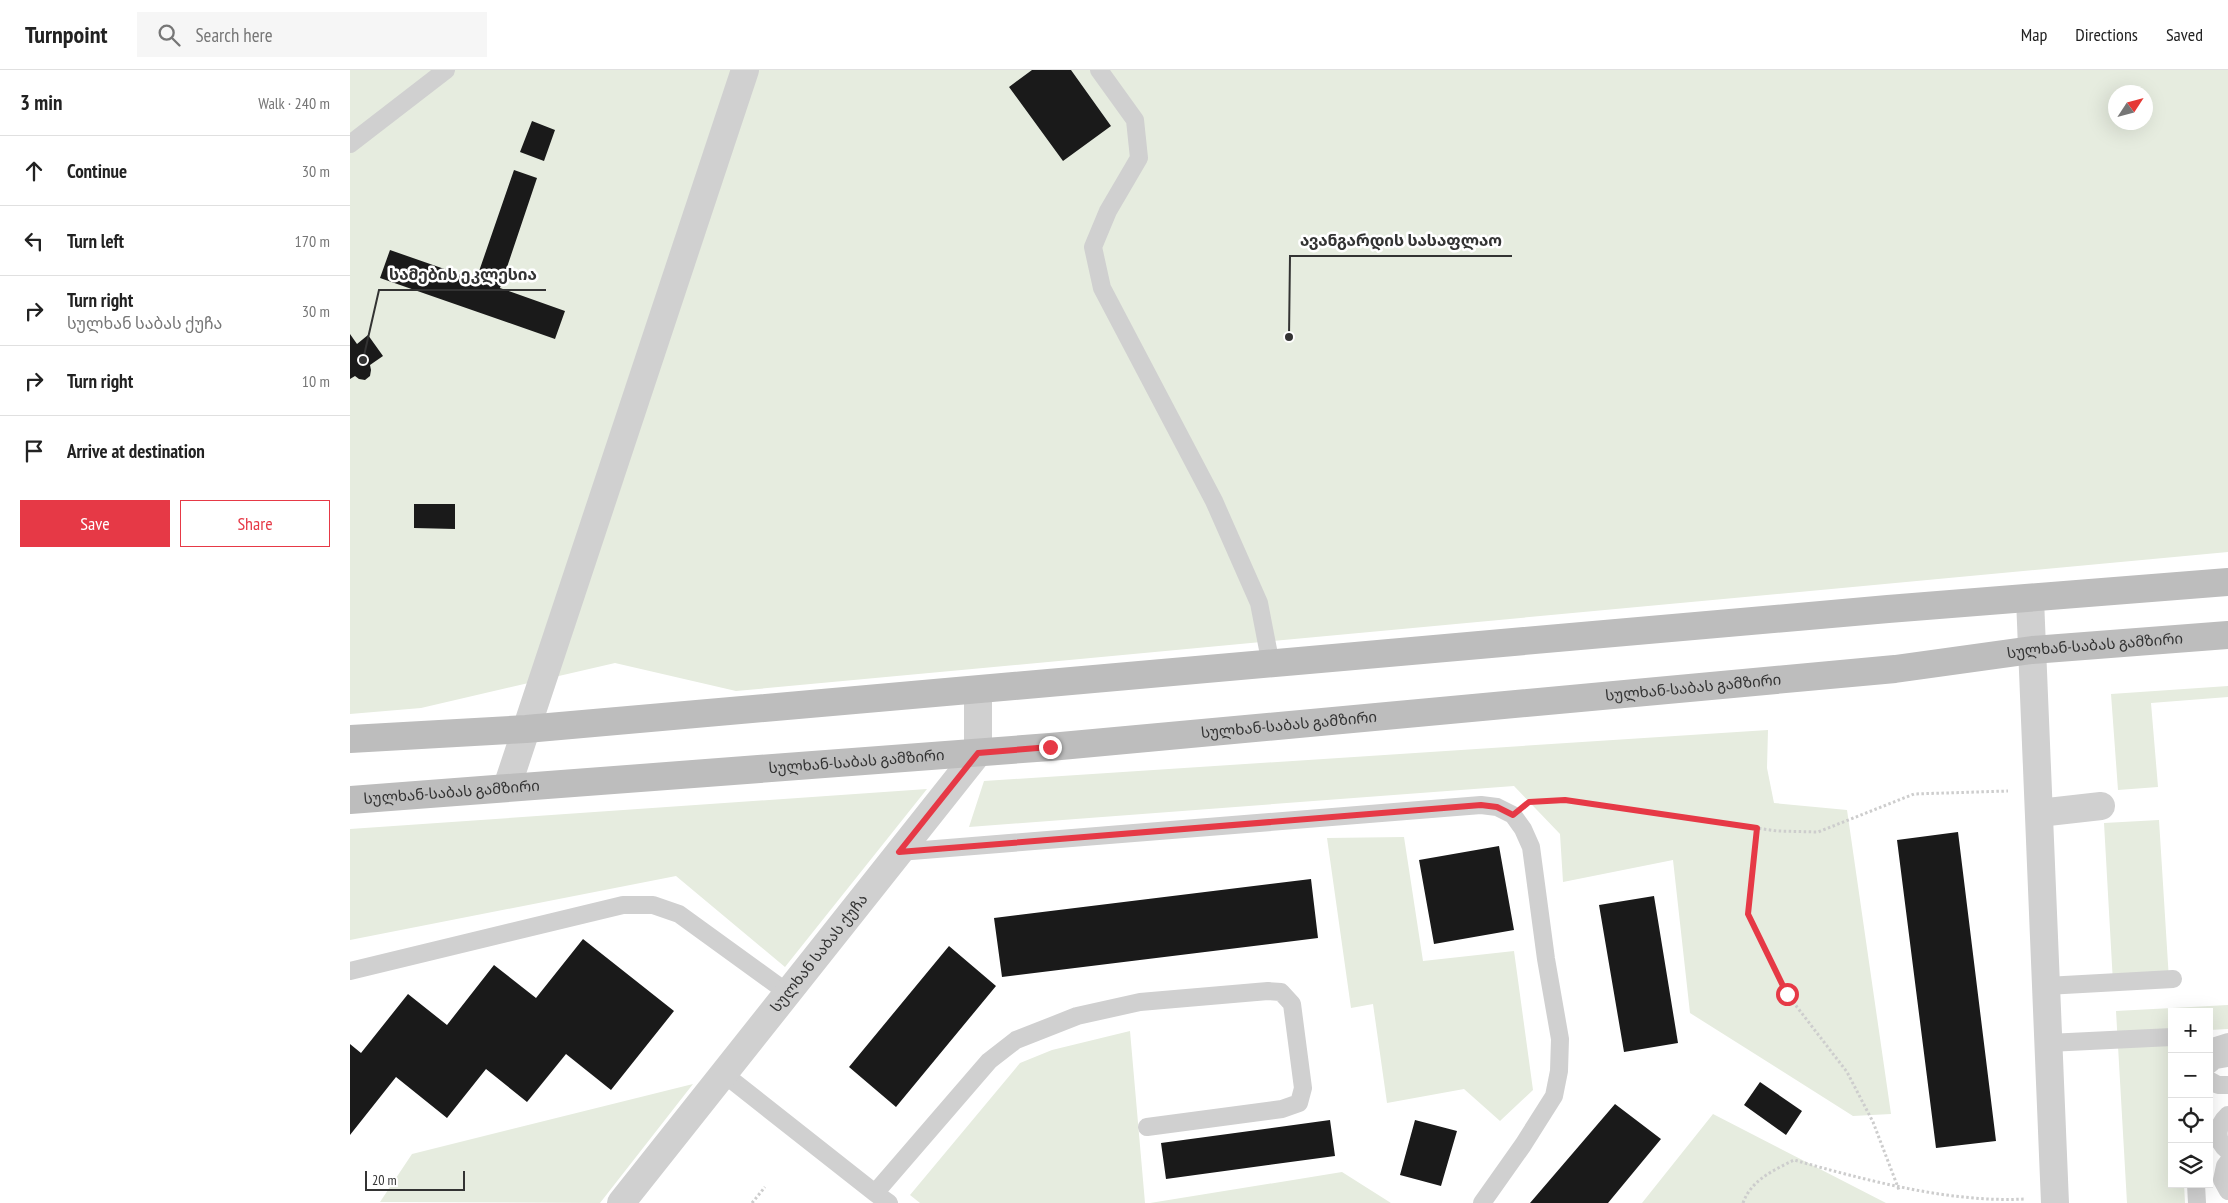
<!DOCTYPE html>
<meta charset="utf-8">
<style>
body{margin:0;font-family:"PT Sans Narrow","Noto Sans Georgian",sans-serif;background:#f6f6f6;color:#222}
.controls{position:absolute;right:15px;bottom:15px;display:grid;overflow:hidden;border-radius:0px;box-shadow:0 5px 20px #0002}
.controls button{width:45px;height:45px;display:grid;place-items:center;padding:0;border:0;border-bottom:1px solid #e0e0e0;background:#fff;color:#222;font:25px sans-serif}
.compass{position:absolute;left:1758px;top:15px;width:45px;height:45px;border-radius:50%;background:#fff;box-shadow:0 5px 20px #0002;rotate:54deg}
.scale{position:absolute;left:15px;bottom:12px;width:100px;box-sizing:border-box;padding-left:5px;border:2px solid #333;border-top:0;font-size:14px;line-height:18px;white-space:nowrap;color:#333;-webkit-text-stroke:4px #fff;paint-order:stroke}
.stop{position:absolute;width:15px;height:15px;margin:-11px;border:4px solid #e63946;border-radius:50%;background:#fff}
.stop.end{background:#e63946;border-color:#fff;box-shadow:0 1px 5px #0008}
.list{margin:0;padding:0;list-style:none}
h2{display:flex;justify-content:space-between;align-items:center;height:65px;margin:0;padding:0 20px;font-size:21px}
h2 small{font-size:16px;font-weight:400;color:#767676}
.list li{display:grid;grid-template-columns:32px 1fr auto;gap:15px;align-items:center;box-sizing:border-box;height:70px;padding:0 20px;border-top:1px solid #e0e0e0}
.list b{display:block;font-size:19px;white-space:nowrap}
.list p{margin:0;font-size:16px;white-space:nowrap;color:#767676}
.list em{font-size:16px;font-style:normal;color:#767676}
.actions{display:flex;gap:10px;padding:15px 20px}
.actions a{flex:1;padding:11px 0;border:1px solid #e63946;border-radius:0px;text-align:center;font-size:18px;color:#e63946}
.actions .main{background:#e63946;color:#fff}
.icon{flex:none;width:28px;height:28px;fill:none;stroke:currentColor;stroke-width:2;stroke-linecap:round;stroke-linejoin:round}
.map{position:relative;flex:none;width:1878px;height:1133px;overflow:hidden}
header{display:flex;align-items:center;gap:30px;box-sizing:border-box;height:70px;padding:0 25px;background:#fff;border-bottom:1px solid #e0e0e0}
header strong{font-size:24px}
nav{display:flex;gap:28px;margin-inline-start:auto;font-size:18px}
.search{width:350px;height:45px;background:#f6f6f6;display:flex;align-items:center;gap:12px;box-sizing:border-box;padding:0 18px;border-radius:0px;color:#767676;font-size:19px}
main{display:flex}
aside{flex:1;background:#fff}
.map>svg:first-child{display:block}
</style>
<header>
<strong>Turnpoint</strong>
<div class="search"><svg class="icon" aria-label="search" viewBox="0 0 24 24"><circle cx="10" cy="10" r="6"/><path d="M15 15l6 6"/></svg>Search here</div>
<nav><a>Map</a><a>Directions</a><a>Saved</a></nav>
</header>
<main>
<aside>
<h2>3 min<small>Walk · 240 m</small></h2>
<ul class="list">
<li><svg class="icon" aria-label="ahead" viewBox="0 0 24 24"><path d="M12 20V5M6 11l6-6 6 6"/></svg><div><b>Continue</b></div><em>30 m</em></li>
<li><svg class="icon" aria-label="left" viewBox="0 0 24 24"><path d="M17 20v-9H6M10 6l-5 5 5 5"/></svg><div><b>Turn left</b></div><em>170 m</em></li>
<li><svg class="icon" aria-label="right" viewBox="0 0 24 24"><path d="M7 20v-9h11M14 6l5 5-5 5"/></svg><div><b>Turn right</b><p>სულხან საბას ქუჩა</p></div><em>30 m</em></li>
<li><svg class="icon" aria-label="right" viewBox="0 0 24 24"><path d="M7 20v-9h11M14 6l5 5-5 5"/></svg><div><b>Turn right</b></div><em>10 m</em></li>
<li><svg class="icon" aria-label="arrive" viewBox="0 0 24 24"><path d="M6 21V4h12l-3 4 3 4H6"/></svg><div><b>Arrive at destination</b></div></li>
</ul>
<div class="actions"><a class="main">Save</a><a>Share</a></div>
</aside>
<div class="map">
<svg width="1878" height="1133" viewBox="0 0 1878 1133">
<rect width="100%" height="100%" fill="#fff"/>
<path fill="#e6ecdf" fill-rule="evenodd" d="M 0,0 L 1878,0 L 1878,482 L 386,621 L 265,593 L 71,638 L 0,644 ZM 1766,22 L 1796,22 L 1796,52 L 1766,52 Z
M 1878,616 L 1878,627 L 1801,633 L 1808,717 L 1768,720 L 1761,624 Z
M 1418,660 L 1417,698 L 1424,733 L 1497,740 L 1541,1044 L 1503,1046 L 1340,943 L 1323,790 L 1213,812 L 1210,764 L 1164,716 L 619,757 L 634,711 Z
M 577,719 L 435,897 L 326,806 L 0,870 L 0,759 Z
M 1809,750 L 1819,910 L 1763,913 L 1754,753 Z
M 1054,767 L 1073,891 L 1164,881 L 1183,1020 L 1150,1051 L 1114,1019 L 1037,1033 L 1023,934 L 1001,938 L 977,768 Z
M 1878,935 L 1878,959 L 1859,960 L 1859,942 L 1822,942 L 1822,1114 L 1834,1114 L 1835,1133 L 1777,1133 L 1766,941 Z
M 780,961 L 795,1133 L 570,1133 L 560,1125 L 670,993 L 702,980 Z
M 343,1014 L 250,1133 L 30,1132 L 62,1084 Z
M 1363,1044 L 1536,1133 L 1292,1133 Z
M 992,1102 L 1041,1133 L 800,1133 Z"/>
<path fill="#1a1a1a" d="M 682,0 L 721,0 L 761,56 L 713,91 L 659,17 Z
M 182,51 L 205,60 L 194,91 L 170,82 Z
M 164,100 L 187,108 L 150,218 L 215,241 L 205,269 L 30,208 L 40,180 L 126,210 Z
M 0,264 L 7,274 L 18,265 L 33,286 L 20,295 L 21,300 L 20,306 L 15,310 L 9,309 L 5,306 L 0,309 Z
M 64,434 L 105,434 L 105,459 L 64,458 Z
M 1608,762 L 1646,1071 L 1586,1078 L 1547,770 Z
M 1149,776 L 1164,860 L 1084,874 L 1069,790 Z
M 961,809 L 968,868 L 652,907 L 644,848 Z
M 1304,826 L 1328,973 L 1274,982 L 1249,835 Z
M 233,869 L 324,941 L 261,1020 L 216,984 L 177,1032 L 136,999 L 97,1048 L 46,1007 L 0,1065 L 0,974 L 11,983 L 58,924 L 97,955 L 144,895 L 186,928 Z
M 599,876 L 646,916 L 546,1037 L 499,997 Z
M 1410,1012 L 1452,1041 L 1436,1065 L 1394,1035 Z
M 1265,1034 L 1311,1069 L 1258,1133 L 1180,1133 Z
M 980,1050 L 985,1086 L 816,1109 L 811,1073 Z
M 1065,1050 L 1107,1061 L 1091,1116 L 1050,1105 Z"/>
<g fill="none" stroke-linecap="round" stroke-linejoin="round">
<path stroke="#cdcdcd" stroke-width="3" stroke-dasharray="2.5 2.5" stroke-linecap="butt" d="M 1186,732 L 1215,730 L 1427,761 L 1468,762 L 1564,724 L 1658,721
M 1407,758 L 1398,844 L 1437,924 L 1497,1002 L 1523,1052 L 1549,1120
M 402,1133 L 415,1117
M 1393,1133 C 1401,1110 1424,1100 1444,1090 C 1515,1110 1600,1133 1674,1129"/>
<path stroke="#d0d0d0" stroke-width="18" d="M 749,0 L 785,50 L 789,88 L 758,141 L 743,177 L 752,218 L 864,431 L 909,533 L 921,595
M 0,74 L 96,0
M 549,782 L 1131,735 L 1147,737 L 1163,745 L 1173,759 L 1181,777 L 1196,889 L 1210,969 L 1209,1001 L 1204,1026 L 1173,1075 L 1132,1133
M 0,901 L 273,835 L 303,835 L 329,844 L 438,923
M 1696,916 L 1823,909
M 1698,973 L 1822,967
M 1859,978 L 1878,972
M 1859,995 L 1865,990 L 1878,988
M 374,1004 L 525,1123 L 639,991 L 666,970 L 727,946 L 790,932 L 918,921 L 931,922 L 942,934 L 953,1018 L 949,1033 L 932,1039 L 797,1057
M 1859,1010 L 1868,1015 L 1878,1015
M 1878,1045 C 1866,1056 1865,1071 1878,1081
M 1878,1092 L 1875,1096 L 1872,1110 L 1878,1121
M 1846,1114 L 1847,1133
M 525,1123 L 539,1133"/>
<g stroke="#d0d0d0" stroke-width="28">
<path d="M 157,717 L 395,0"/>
<path d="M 1689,743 L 1751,736"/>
<path id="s1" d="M 271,1133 L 628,683 L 628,620"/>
</g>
<path stroke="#d0d0d0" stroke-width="28" d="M 1680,529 L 1705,1133"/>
<g stroke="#bdbdbd" stroke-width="28">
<path d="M 0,669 L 176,659 L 1538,539 L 1878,512"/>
<path id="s2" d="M 0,730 L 700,677 L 1545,599 L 1682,580 L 1878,565"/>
</g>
</g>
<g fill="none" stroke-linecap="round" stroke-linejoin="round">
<path stroke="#e63946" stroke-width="6" d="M 700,677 L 628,683 L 549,782 L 1131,735 L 1147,737 L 1163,745 L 1179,732 L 1215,730 L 1407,758 L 1398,844 L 1437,924"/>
</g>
<g text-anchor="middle" stroke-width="5" stroke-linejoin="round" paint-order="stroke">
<g font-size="15" fill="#333" stroke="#fff">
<text dy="5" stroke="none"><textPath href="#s2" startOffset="1752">სულხან-საბას გამზირი</textPath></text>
<text dy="5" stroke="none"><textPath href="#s2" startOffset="1348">სულხან-საბას გამზირი</textPath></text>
<text dy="5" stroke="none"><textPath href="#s2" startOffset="942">სულხან-საბას გამზირი</textPath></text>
<text dy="5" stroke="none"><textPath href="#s2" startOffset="508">სულხან-საბას გამზირი</textPath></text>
<text dy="5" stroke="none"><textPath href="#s2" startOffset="102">სულხან-საბას გამზირი</textPath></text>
<text dy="5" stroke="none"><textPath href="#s1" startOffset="319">სულხან საბას ქუჩა</textPath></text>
</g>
</g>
<path fill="none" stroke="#333" stroke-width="2" d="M939 267L940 186H1162M13 290L29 220H196"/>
<g fill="#333" stroke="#fff" stroke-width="2">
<circle cx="939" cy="267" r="5"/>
<circle cx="13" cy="290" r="5"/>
</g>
<g font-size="16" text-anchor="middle" font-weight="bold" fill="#333" stroke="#fff" stroke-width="5" stroke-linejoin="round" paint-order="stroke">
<text x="1051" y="176">ავანგარდის სასაფლაო</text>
<text x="113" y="210">სამების ეკლესია</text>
</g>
</svg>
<div class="controls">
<button>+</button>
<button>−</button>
<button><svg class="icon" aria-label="locate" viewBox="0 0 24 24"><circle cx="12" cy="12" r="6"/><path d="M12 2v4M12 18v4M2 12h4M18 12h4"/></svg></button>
<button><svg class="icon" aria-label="layers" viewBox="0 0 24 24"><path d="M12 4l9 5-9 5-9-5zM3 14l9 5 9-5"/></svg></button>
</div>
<svg class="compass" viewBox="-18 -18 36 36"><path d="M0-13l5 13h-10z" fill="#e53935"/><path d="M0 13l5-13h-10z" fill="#767676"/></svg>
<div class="scale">20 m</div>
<div class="stop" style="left:1437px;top:924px"></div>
<div class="stop end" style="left:700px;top:677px"></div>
</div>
</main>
